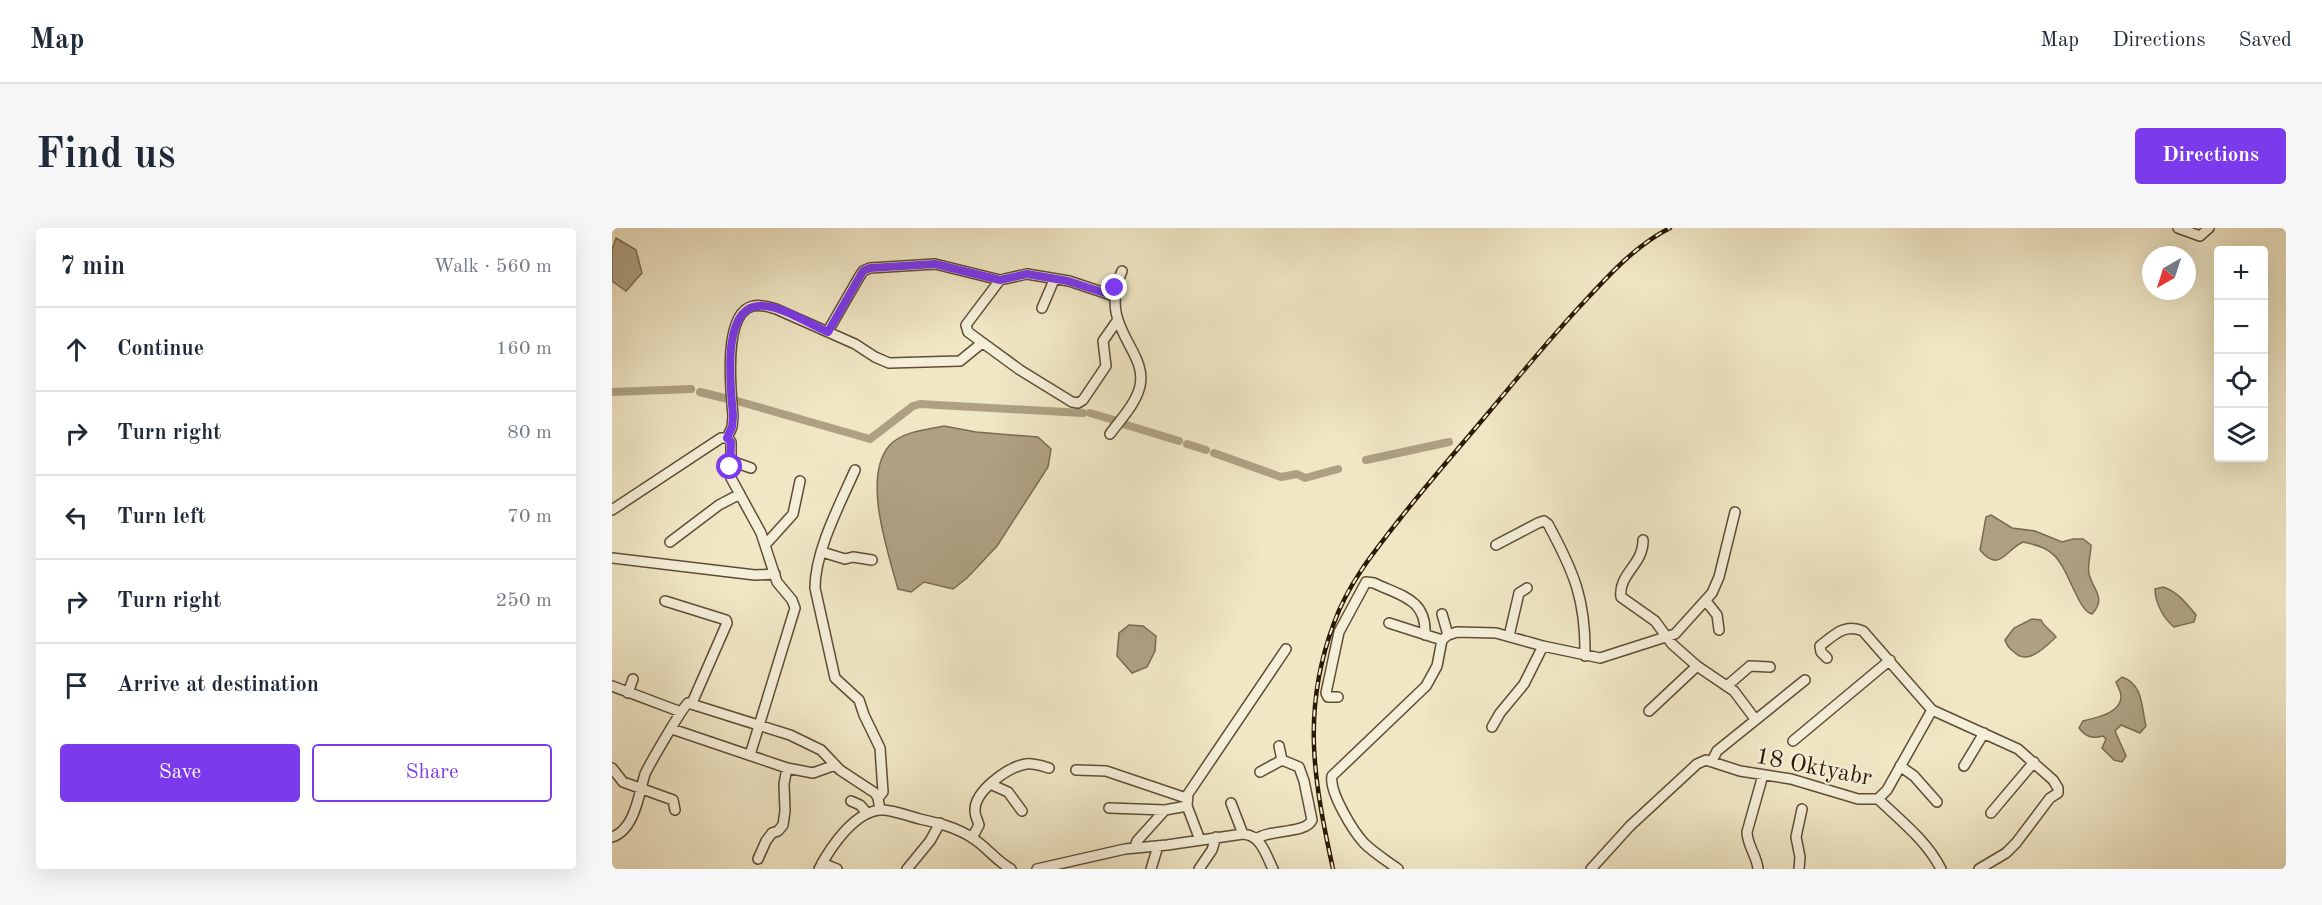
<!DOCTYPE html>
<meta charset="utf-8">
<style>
body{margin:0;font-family:"Old Standard TT",serif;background:#f6f6f7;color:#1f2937}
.controls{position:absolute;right:18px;top:18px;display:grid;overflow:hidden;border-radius:6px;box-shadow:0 6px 24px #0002}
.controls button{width:54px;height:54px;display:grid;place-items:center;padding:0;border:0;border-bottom:2px solid #e0e1e3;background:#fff;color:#1f2937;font:30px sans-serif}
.compass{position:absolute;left:1530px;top:18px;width:54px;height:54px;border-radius:50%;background:#fff;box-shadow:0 6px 24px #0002;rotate:219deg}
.stop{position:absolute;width:18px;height:18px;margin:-14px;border:4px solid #7c3aed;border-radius:50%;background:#fff}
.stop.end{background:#7c3aed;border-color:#fff;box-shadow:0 2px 6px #0008}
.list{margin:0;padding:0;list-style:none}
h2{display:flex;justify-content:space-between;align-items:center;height:78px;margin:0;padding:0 24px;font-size:26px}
h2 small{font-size:20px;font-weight:400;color:#747a83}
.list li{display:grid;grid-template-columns:39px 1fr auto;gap:18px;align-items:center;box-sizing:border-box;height:84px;padding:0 24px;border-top:2px solid #e0e1e3}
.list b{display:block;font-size:22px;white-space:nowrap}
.list em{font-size:20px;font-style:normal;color:#747a83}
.actions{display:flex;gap:12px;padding:18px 24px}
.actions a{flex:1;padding:14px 0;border:2px solid #7c3aed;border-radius:6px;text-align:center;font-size:21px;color:#7c3aed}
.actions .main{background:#7c3aed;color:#fff}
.icon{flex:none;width:33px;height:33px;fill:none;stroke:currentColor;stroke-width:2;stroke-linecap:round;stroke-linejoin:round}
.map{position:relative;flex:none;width:1674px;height:641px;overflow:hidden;border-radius:6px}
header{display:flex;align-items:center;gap:36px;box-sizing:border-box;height:84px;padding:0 30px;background:#fff;border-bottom:2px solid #e0e1e3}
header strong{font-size:28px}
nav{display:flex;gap:33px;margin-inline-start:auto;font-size:21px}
.intro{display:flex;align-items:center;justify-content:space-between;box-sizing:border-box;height:144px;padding:0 36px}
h1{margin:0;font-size:42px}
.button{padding:15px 27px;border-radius:6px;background:#7c3aed;color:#fff;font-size:21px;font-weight:700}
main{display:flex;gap:36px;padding:0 36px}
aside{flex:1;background:#fff;border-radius:6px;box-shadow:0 6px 24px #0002}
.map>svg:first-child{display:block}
</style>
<header>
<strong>Map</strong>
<nav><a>Map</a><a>Directions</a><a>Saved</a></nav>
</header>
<div class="intro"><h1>Find us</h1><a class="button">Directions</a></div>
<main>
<aside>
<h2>7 min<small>Walk · 560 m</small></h2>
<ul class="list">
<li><svg class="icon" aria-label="ahead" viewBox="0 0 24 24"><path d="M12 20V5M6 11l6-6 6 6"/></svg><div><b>Continue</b></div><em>160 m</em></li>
<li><svg class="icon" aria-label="right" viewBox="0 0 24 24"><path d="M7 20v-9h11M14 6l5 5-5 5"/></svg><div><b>Turn right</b></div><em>80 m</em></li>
<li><svg class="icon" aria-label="left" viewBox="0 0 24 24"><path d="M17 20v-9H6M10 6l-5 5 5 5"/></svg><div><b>Turn left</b></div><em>70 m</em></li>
<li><svg class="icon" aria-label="right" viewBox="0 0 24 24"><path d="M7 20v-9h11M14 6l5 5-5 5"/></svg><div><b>Turn right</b></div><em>250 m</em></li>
<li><svg class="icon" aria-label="arrive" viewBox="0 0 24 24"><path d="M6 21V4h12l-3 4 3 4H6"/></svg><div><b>Arrive at destination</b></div></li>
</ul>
<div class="actions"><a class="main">Save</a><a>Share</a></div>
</aside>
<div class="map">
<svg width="1674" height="641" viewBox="0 0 1674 641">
<rect width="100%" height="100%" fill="#f0e7c5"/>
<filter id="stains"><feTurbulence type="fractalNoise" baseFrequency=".00333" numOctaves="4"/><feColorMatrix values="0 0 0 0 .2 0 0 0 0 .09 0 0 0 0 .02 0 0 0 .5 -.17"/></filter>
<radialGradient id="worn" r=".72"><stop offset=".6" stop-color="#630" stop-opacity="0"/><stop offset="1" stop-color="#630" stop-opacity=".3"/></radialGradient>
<path fill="#aea183" stroke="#7a6b50" stroke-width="1.5" d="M 4,10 L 24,22 L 30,45 L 14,63 L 0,53 L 0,22 Z
M 332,198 L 364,204 L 426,209 L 439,221 L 436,239 L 385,318 L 355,350 L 341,361 L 312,354 L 299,364 L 286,361 C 276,324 250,250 277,218 C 290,203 314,202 332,198 Z
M 1379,287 L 1400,300 L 1423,303 L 1450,314 L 1461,311 L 1471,311 L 1479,317 C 1479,326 1475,337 1477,346 C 1481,362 1495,370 1480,386 C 1465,383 1456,335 1438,324 C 1431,318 1420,316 1411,314 C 1394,321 1388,346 1368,322 L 1374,289 Z
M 1551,359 C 1566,364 1574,375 1584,387 L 1582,394 L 1562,399 C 1552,391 1543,375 1543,361 Z
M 1420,391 L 1429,392 C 1432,399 1439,402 1444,409 C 1433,419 1416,438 1402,424 C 1397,420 1395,418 1393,412 L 1402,400 Z
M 517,397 L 531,398 L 544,408 L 543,423 L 535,439 L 520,445 L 505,428 L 507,405 Z
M 1510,449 C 1532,457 1529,479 1534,498 L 1528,505 L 1509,497 L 1503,503 L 1514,528 L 1510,534 L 1502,532 L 1490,520 L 1494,511 L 1491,508 C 1480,511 1474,509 1467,500 L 1471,493 C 1483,490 1510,485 1509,468 C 1509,464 1506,459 1504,454 Z"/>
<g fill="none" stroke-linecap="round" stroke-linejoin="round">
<path stroke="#aea183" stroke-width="8" d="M 0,164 L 79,161
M 88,164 L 116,171
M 125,173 L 258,211 L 301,178 L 308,176 L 471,185
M 478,185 L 502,192
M 511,196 L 567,213
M 575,216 L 594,222
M 602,225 L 669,249 L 685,246 L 693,250 L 726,241
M 754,232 L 837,214"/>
<g stroke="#5e4d34" stroke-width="12">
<path id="minor" d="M 1566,0 L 1588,8 L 1597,0
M 388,52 L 357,93 L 354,97 L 356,104 L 408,142 L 460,174 L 466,175 L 471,172 L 494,138 L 491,113 L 505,93
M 430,80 L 442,52
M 216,103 L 246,51 L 251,43 L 258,40 L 323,36 L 388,52 L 415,46 L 457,53 L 502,68
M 498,206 C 508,192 524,176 528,158 C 536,121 485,100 510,43
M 115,210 L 120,199 L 121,188 C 119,164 110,85 141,78 C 149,76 157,79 164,81 L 243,116 L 263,129 L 277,135 L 348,133 L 370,115
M 115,210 L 119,214 L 119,250 L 149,305 L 165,354 L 180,372 L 183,380 L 138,527
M 119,233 L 139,240
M 243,242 C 228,276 203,323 203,360 L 223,450 L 247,472 L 252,487 L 268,520 L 271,564 L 266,570
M 0,282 L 109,210 L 115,210
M 1031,312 C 1032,336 1006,346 1009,369 L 1043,393 L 1060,416 L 1085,438 L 1122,463 L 1143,491
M 58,314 L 107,277 L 128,266
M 154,316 L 181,286 L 188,253
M 884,317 L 926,295 L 932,293 L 936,296 C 962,344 974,372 973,428
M 210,324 L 233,331 L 241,329 L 260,332
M 0,330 L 143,347 L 163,346
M 53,373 L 114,392 L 115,395 L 80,475
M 1094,373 L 1105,387 L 1107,402
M 830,386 L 836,407
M 777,395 L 830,412
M 897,408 L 907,365 L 915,360
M 1215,430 L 1209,424 L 1208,418 C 1222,407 1233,395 1251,403 L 1320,482 L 1406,521 L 1441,552 L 1446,560 L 1446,565 L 1438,570 L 1404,615 L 1394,625 L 1367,641
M 1116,457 L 1138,438 L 1158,439
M 0,458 L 69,484
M 16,465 L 21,451
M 726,469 L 716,469 L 714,465 L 727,404 L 754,354 L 762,355 C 789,368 815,371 813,407
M 1037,483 L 1085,438
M 880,499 L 888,485 L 912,456 L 931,418
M 60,501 L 175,540 L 201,545 L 223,537
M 1181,513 L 1278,432
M 667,518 L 670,532
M 1100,533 L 1105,523 L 1193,452
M 1288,538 L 1302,548 L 1325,574
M 1352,538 L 1372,505
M 0,540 L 11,554 L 61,572 L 63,582
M 464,542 L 494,543 L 574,570
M 378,556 L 396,564 L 410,583
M 1266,571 C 1288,592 1315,613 1329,641
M 239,573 L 248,577 L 255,585
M 619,575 L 631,606
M 497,580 L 553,582 L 575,578
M 1379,585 L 1422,534
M 0,609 C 23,602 27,565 33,546 C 37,537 70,480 76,475 L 178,507 L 209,522 L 228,542 L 263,565 L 266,570 L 268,582
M 360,610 L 367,597 C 366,593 363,588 363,583 C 362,563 396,539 414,536 C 421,535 430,538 437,540
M 644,611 C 658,601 694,606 700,592 L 692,553 L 687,539 L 670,532 L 648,544
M 588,612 L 575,578 L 576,566 L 674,421
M 523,619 L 525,613 L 553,582
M 146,631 L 154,613 L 160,605 L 166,603 L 171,597 L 173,583 L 172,556 L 175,540
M 210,635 L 225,641
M 207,641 C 218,620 244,580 272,582 C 284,583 296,588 308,591 C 326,595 343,599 359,609 C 374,618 384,633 399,641
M 295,641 L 318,613 L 328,595
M 425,641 L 513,621 L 555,617 L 631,606 C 649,607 654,627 661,641
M 539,641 L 546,618
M 587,641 L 600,622 L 604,609
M 786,641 C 775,633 762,625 752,615 C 741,603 717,564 720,548 L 814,458 L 825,438 L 830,412 L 836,407 L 845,404 L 884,405 L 931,418 L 988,430 L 1063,406 L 1100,365 L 1107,349 L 1123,284
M 979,641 L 1018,598 L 1085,536 L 1094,532 L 1128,543 L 1179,551 L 1246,571 L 1266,571 L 1275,562 L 1320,482
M 1146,641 C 1145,628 1135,617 1135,604 L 1151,547
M 1187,641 L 1188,629 L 1184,609 L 1190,581"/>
</g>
<use href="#minor" stroke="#f5efd9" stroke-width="9"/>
<g stroke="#2d1a03" stroke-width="4.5">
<path id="rail" d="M 721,641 C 702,553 689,483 722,395 C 736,356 761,325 787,292 C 816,255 847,220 877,184 C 908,147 939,109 972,74 C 997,47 1024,17 1058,0"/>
</g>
<use href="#rail" stroke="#f5efd9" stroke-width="2" stroke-dasharray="7" stroke-linecap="butt"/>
</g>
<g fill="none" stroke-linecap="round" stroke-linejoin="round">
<path stroke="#7c3aed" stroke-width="8" d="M 118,239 L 119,214 L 115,210 L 120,199 L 121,188 C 119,161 107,74 152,78 C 171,79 197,96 216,104 L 251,43 L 258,40 L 323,36 L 388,52 L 415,46 L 456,53 L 502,68 L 503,60"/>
</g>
<g text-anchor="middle" stroke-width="4.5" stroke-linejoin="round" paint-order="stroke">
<g font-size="24" fill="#2d1a03" stroke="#f5efd9">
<text transform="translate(1202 538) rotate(11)" y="8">18 Oktyabr</text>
</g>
</g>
<rect width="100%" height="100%" filter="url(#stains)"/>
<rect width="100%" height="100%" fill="url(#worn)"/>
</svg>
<div class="controls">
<button>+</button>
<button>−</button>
<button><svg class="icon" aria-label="locate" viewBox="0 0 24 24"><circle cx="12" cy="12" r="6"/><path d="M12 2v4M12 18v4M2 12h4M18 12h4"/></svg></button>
<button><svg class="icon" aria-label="layers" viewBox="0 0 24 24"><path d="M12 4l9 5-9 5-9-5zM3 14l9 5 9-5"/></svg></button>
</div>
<svg class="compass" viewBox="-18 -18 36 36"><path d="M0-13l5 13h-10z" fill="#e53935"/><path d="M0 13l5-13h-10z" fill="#747a83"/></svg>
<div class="stop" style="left:118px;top:239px"></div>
<div class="stop end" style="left:503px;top:60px"></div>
</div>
</main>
